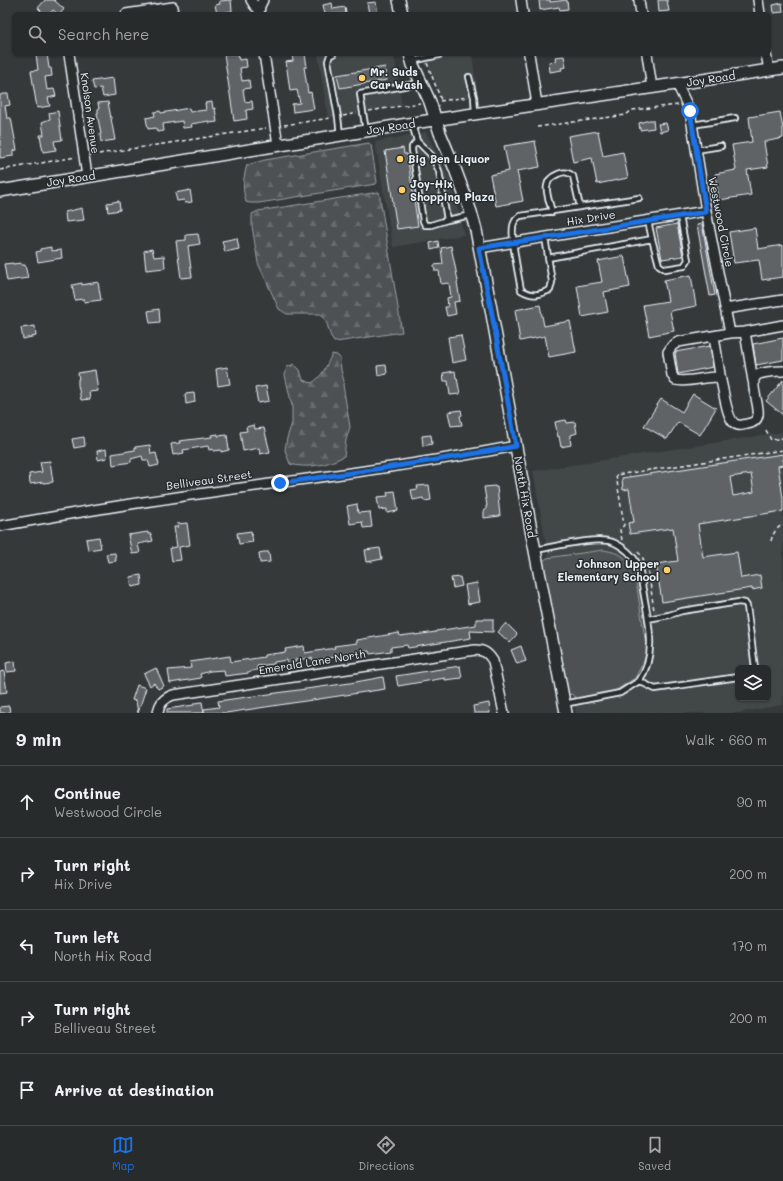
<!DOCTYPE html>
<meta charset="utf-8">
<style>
body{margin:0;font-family:Mali,sans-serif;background:#303334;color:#f1f3f6}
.controls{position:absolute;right:12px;bottom:12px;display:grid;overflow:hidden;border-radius:6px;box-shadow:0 1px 3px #0004}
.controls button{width:36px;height:36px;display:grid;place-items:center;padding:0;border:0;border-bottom:1px solid #444748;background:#282b2c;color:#f1f3f6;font:20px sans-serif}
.stop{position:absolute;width:12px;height:12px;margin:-9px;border:3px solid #1a73e8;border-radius:50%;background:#fff}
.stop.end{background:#1a73e8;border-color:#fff;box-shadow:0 1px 4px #0008}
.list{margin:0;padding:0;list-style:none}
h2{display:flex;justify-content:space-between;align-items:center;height:52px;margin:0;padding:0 16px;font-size:17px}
h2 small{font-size:13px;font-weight:400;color:#a5a7a9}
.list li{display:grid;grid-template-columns:26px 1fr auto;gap:12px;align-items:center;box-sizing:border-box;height:72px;padding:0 16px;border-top:1px solid #444748}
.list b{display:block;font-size:15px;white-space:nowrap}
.list p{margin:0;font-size:13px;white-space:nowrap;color:#a5a7a9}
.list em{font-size:13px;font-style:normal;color:#a5a7a9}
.icon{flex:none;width:22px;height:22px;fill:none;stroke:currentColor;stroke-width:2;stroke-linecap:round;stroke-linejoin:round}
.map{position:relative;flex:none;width:783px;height:713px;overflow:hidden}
.search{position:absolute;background:#282b2c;box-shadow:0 1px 3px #0004;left:12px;right:12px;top:12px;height:44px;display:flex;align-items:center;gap:10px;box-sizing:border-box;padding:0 14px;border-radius:6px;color:#a5a7a9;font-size:15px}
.sheet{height:412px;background:#282b2c}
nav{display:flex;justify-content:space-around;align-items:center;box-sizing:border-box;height:56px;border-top:1px solid #444748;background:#282b2c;font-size:11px;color:#a5a7a9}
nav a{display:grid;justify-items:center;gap:2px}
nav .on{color:#1a73e8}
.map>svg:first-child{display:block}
</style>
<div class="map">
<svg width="783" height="713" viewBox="0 0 783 713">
<defs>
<pattern id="forest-firs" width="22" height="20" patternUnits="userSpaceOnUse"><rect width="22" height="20" fill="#4d5152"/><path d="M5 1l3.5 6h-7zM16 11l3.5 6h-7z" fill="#676a6c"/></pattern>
</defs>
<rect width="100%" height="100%" fill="#35393a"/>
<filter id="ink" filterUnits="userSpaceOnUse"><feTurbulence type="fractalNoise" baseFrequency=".025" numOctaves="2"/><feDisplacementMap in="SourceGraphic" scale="8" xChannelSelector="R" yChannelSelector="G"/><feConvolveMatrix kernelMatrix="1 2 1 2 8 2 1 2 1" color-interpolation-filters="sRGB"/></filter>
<g filter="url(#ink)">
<path fill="#424647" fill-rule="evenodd" d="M 318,54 L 394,54 L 402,106 L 328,118 Z
M 424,54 L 472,54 L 478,95 L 441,100 Z
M 426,132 L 451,181 L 464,235 L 393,247 L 375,142 Z
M 783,432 L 783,705 L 738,713 L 576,713 L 533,471 ZM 738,668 L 768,668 L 768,698 L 738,698 Z"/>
<path fill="#4d5152" stroke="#9aa1a5" d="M 603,550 C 621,553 628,557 635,575 L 647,652 L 644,661 L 635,678 L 615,691 L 576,699 L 572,694 L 568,695 L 543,561 L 547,558 Z"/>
<path fill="url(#forest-firs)" stroke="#9aa1a5" d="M 369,143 L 371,145 L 377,182 L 376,184 L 259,203 L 250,203 L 246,202 C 242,188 243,179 247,165 L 265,160 Z
M 379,192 L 402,332 L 343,341 L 334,342 C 327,332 330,324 321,314 L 287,314 L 279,309 L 258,263 L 252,226 L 252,214 L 258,211 Z
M 332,354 L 337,355 L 340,358 L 341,370 L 344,381 L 343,385 L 350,427 L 346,440 L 344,456 C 329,465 307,469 290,464 L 285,450 L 287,438 L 292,423 L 292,406 L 285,375 L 287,367 L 294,364 L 300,370 L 303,380 L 312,383 C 323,376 326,366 332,354 Z"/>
<path fill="#5f6365" stroke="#e8f1f8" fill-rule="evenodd" d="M 45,0 L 54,0 L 64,9 L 60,14 L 58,14 L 53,10 L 50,14 L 44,14 L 38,8 Z
M 231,0 L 232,11 L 217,14 L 215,5 L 220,4 L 219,1 Z
M 539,0 L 550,0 L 550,2 L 567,0 L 568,9 L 560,10 L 559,7 L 540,10 Z
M 658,0 L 667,0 L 669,11 L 659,12 Z
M 376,2 L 378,14 L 369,14 L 367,3 Z
M 332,3 L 333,9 L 345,7 L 346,14 L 325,14 L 323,5 Z
M 782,3 L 783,12 L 774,13 L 773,5 Z
M 36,54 L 47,54 L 49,68 L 51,68 L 52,76 L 45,77 L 47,90 L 54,89 L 56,96 L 48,98 L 50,106 L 37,108 L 31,71 L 38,70 Z
M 224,54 L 238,54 L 239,60 L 246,59 L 247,67 L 240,68 L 242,81 L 249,80 L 250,88 L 243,89 L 245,102 L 252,101 L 253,109 L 246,110 L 247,119 L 234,121 Z
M 292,54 L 305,54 L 307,67 L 304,67 L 308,93 L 311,92 L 314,109 L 293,112 L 292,104 L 300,103 L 297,90 L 290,91 L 286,62 L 293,61 Z
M 564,56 L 566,67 L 561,68 L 562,70 L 550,72 L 549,62 L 556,61 L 555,57 Z
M 385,67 L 387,80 L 340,88 L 337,75 Z
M 113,78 L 115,95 L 103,97 L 101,88 L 94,89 L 92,81 Z
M 4,94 L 8,94 L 10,105 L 5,106 L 7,118 L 11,118 L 17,150 L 13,151 L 13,156 L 0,158 L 0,95 Z
M 108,102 L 115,140 L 101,142 L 100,134 L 101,134 L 97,113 L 98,113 L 98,109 L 99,109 L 98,103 Z
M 212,102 L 213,109 L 215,108 L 217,122 L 209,123 L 209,121 L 191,124 L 192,127 L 183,128 L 182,121 L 163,124 L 164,131 L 157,132 L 156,128 L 148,129 L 146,118 L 155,116 L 154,112 L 160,111 L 161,113 L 189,108 L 190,112 L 206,110 L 205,103 Z
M 58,111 L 62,140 L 54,141 L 56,150 L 43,152 L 40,135 L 44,135 L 42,122 L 50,119 L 49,113 Z
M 780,112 L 783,129 L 783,138 L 764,142 L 768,167 L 747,170 L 751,195 L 719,200 L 715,174 L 736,170 L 732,145 L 752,142 L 749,117 Z
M 649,120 L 653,120 L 654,128 L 640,130 L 639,123 Z
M 666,123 L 668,130 L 660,132 L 658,124 Z
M 598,131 L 603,156 L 623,152 L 628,178 L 597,184 L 592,158 L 573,162 L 568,136 Z
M 535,141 L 540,167 L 517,171 L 523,201 L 496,206 L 490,175 L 509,171 L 504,146 Z
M 403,148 L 404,154 L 407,154 L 418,226 L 397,229 L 385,151 Z
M 190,190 L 192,202 L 185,203 L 184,200 L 177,201 L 175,193 Z
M 119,201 L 120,210 L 108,212 L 107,203 Z
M 82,208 L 84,220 L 66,222 L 65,212 Z
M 677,224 L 683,256 L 662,259 L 656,228 Z
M 702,224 L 715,295 L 710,296 L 697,225 Z
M 755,228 L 758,249 L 783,245 L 783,277 L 762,280 L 759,260 L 734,263 L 729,232 Z
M 198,234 L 200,244 L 188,246 L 192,277 L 181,278 L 176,241 L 186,240 L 186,235 Z
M 237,238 L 239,249 L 225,252 L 222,241 Z
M 438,241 L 439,248 L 431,250 L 430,243 Z
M 451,246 L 458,281 L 457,282 L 460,301 L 454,302 L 456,314 L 447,316 L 445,307 L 448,307 L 447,298 L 451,297 L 449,283 L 441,284 L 439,271 L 435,271 L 434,265 L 443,264 L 441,248 Z
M 51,247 L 51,251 L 61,250 L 62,258 L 38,262 L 36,252 L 40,251 L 40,249 Z
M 152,249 L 154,257 L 164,256 L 165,268 L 146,270 L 144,251 Z
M 624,256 L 630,287 L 604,292 L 608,312 L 582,317 L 577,286 L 602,282 L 598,261 Z
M 13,263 L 13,264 L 21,263 L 21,265 L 25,265 L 28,278 L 7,281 L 4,264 Z
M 691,275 L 696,306 L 670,311 L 674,331 L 649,336 L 643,305 L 668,301 L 664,280 Z
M 98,282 L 101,300 L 84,302 L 84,299 L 75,300 L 72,285 L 82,283 L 82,285 Z
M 540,305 L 544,326 L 570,321 L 576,352 L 549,357 L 545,336 L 520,341 L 515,310 Z
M 159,309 L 160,322 L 150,323 L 148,311 Z
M 35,326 L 36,336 L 23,339 L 21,328 Z
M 461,335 L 466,360 L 452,363 L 448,337 Z
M 783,338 L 783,360 L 756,365 L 753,344 Z
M 710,346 L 713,367 L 678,374 L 675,352 Z
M 386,365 L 387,374 L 378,376 L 377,366 Z
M 227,367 L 230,384 L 218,386 L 216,369 Z
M 95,370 L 98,391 L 89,392 L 90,399 L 81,400 L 78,385 L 78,379 L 79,379 L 78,373 Z
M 455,371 L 456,378 L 457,378 L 460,394 L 450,395 L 448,381 L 444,381 L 443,373 Z
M 783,380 L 783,415 L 766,401 Z
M 266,386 L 269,401 L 258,403 L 255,388 Z
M 194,393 L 195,402 L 186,404 L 185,394 Z
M 693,394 L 716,408 L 700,435 L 678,422 L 667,439 L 644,426 L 661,399 L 682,412 Z
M 461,410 L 462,415 L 460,416 L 462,425 L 451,426 L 448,412 Z
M 566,420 L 567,423 L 575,422 L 577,433 L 571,435 L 571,438 L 570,438 L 571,445 L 561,447 L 559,436 L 558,437 L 555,422 Z
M 254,425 L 255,429 L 264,428 L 270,452 L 260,454 L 259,448 L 243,451 L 240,432 L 247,431 L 246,427 Z
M 218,434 L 218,436 L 227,435 L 229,450 L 221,452 L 221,450 L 213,451 L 213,449 L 209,450 L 208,446 L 183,450 L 184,453 L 173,455 L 171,444 L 180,443 L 179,441 L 212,437 L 211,435 Z
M 431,435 L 432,444 L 423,446 L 422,436 Z
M 84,437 L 85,446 L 74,448 L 72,439 Z
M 150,445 L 151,454 L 156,453 L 159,465 L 150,467 L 148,460 L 143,460 L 142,456 L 131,459 L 131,462 L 113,465 L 112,454 L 135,450 L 135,447 Z
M 106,449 L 107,458 L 98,460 L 97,451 Z
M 783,454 L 783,465 L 778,466 L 783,498 L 783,511 L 698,524 L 703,557 L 737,552 L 741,578 L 760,575 L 762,588 L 752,590 L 752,588 L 662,602 L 656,564 L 678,561 L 673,528 L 630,534 L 628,523 L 634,522 L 629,489 L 623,490 L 622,478 ZM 751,474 L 754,492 L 733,496 L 730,477 Z
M 50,461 L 53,482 L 43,483 L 43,482 L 30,484 L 29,474 L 42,472 L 40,462 Z
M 429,485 L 431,500 L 424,501 L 423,498 L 413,500 L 411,490 L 418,489 L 417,486 Z
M 495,486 L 495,487 L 497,487 L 500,516 L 484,518 L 484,510 L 486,510 L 486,506 L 487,506 L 484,487 Z
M 395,491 L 398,511 L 387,513 L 387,509 L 379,510 L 377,497 L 388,496 L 387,492 Z
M 357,504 L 358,513 L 370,512 L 372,527 L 363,528 L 362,522 L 350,524 L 347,506 Z
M 187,523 L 190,545 L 179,547 L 181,560 L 172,561 L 170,548 L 177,547 L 174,527 L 178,527 L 177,524 Z
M 251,531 L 253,542 L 239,544 L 237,533 Z
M 148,532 L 148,534 L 151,534 L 153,541 L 138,544 L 140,553 L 132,554 L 128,535 Z
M 99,537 L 101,548 L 88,550 L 86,539 Z
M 380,548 L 382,559 L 367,562 L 365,550 Z
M 264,552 L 269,552 L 270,562 L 260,563 L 259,553 Z
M 115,553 L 116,561 L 108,562 L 106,554 Z
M 141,575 L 142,585 L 132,587 L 130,577 Z
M 460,577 L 462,586 L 453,588 L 451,578 Z
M 477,583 L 480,602 L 468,604 L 465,585 Z
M 476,619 L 493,619 L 493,632 L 470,631 L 471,638 L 408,648 L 407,645 L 391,647 L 391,651 L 370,654 L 369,651 L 352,653 L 352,657 L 336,660 L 336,657 L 321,659 L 321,661 L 313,662 L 312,658 L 295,660 L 296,664 L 288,666 L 287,660 L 274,662 L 274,664 L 257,666 L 257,670 L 252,671 L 249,673 L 225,676 L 224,670 L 210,671 L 200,674 L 201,678 L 170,683 L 168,670 L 191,668 L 190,662 L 230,656 L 231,662 L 264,657 L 264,655 L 286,652 L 285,649 L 304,646 L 305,653 L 335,648 L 334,646 L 357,643 L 357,640 L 399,633 L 400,636 L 415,634 L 415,635 L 436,632 L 436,631 L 476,625 Z
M 506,623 L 517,634 L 510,643 L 498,632 Z
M 521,646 L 526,661 L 517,664 L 511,650 Z
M 15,661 L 16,671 L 7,672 L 6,663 Z
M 460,666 L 462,678 L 445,680 L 445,678 L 398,686 L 396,676 Z
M 156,668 L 164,686 L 158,689 L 154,683 L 150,686 L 144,674 Z
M 4,671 L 7,692 L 0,693 L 0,672 Z
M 383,677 L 385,689 L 226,713 L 204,713 L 204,709 L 219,707 L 218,701 L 350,683 Z
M 137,685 L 146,688 L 138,713 L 136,701 L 132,700 Z
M 202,702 L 204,713 L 167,713 L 167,709 L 194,705 L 194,703 Z
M 489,703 L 490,713 L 474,713 L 473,706 Z
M 9,706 L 10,713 L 0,713 L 0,707 Z"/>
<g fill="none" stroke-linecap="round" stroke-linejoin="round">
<g stroke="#e8f1f8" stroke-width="8">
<path id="service" d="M 333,54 L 330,55 L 328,61 L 338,117 L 340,135
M 412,61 L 439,55
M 469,77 L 474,97 L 475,113
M 412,124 L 417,141 L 432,156 L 439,171 L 447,220 L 471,215
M 692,125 L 735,118
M 366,131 L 360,94 L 420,83
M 417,141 L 412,147 L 412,150 L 423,221 L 425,225 L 431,225 L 447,220
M 696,150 L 721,146
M 552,212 C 548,196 540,181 558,174 C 564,171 568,172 573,176 L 580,207
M 648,221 L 652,239
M 545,237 L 552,282 L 550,290 C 538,295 533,297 521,290 C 519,277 509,233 514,223 C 515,220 517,218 520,216 L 639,198
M 548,258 L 652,239 L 659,265 L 665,269 L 684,266 L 688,260 L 680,216
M 535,550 C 553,547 599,535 615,543 C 625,548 632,554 637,563 C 641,570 641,582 643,590 C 648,620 658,655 639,681 L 655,689 L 738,677
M 648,619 L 669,615 L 682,611 L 739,602 L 745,603 L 747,606 L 755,668
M 564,704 L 620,693 L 639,681"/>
</g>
<g stroke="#e8f1f8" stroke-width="12">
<path id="minor" d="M 251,0 L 254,5 L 259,10
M 521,0 L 523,14
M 639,0 L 641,14
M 758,0 L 760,14
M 126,14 L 173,7
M 259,14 L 260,6 L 263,0
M 69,54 L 87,176
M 264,54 L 278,145
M 529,54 L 537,104
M 647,54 L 652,88
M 766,54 L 769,70
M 677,84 L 690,111 L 706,211 L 730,333 L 745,332 L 783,325
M 479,248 L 706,211
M 725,309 L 783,300
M 745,332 L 753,381
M 730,333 L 678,342 L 672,346 L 668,352 L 672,375 L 675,380 C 689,383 703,377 717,377 L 721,381 C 724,391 727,424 738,425 C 741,426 745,424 747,424 C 753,423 757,421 758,415 C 760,404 749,384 756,376 C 760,372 777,371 783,371
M 714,336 L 721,381
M 0,526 C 57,516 114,506 171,498 C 286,481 401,468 516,446
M 158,713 C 159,704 164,698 173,695 L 475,650 C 484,650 488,653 493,661 L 504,713"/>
</g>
<g stroke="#e8f1f8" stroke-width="14">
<path id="tertiary" d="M 399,0 L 402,14
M 410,54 L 413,65 L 430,102 L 440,133 L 455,169 L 471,212 L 476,230 L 491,309 L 532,535 L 566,713
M 0,191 L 420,122 L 783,68"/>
</g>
<path stroke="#e8f1f8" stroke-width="1.5" stroke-dasharray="4 3" stroke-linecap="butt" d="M 427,63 L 441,100
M 440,101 L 468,97
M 369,111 L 420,103
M 343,116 L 357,113
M 284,125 L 331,118
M 537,127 L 626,115 L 632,110 L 678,105
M 92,155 L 266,128
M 0,170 L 76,157
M 766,430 L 771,440 L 783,438
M 622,540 L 620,530 L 624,525 L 616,475 L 783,450
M 771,541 C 773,533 776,529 783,524
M 638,552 C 650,563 651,594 654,610 L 656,611"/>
<use href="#service" stroke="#2a2d2e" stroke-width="4.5"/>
<use href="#minor" stroke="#2a2d2e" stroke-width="9"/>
<use href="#tertiary" stroke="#2a2d2e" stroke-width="11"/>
</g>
</g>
<g fill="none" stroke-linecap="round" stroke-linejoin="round" filter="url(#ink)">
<path stroke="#1a73e8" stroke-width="5" d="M 280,483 C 359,472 437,461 516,446 L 491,309 L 479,248 L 706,212 L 690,111"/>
</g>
<g fill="#ffd166" stroke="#2a2d2e" stroke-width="1.5">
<circle cx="362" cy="78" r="4"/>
<circle cx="400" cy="159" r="4"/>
<circle cx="402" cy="190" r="4"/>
<circle cx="667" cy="570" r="4"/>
</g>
<g text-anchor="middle" stroke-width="3" stroke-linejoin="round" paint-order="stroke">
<g font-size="11" font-weight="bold" fill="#e8f1f8" stroke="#2a2d2e" text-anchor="start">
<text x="370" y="76">Mr. Suds<tspan x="370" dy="13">Car Wash</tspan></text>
<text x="408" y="163">Big Ben Liquor</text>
<text x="410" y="188">Joy-Hix<tspan x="410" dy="13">Shopping Plaza</tspan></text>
<text x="659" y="568" text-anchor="end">Johnson Upper<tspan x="659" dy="13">Elementary School</tspan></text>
</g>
<g font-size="11" fill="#e8f1f8" stroke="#2a2d2e">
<text transform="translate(711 79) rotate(-9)" y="4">Joy Road</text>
<text transform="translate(90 113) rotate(82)" y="4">Knolson Avenue</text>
<text transform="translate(391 127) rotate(-9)" y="4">Joy Road</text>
<text transform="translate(71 179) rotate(-9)" y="4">Joy Road</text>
<text transform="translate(591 218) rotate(-9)" y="4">Hix Drive</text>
<text transform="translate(721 222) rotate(79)" y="4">Westwood Circle</text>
<text transform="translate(209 480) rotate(-8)" y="4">Belliveau Street</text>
<text transform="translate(525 497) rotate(80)" y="4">North Hix Road</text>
<text transform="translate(312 662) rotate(-9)" y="4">Emerald Lane North</text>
</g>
</g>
</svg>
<div class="controls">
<button><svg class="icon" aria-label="layers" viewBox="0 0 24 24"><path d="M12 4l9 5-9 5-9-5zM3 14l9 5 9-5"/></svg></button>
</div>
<div class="stop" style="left:690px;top:111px"></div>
<div class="stop end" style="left:280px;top:483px"></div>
<div class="search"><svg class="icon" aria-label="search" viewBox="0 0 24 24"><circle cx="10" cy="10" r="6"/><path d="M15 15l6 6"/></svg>Search here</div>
</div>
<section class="sheet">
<h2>9 min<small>Walk · 660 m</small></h2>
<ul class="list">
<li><svg class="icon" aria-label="ahead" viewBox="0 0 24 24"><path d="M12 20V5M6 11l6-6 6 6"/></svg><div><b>Continue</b><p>Westwood Circle</p></div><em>90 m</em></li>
<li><svg class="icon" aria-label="right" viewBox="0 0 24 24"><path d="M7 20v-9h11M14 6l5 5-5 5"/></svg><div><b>Turn right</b><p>Hix Drive</p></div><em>200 m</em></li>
<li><svg class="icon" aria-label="left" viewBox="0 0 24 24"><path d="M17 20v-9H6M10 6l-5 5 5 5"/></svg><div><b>Turn left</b><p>North Hix Road</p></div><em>170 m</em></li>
<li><svg class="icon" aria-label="right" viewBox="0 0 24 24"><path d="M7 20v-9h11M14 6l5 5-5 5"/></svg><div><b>Turn right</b><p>Belliveau Street</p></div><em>200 m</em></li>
<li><svg class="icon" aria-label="arrive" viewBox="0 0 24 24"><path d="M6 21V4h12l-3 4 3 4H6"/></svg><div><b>Arrive at destination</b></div></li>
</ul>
</section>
<nav>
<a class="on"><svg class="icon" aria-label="map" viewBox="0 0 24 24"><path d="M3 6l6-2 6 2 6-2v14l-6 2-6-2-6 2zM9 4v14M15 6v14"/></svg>Map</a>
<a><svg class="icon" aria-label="directions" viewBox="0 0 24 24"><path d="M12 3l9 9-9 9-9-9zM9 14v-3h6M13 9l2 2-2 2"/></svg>Directions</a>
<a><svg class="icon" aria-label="saved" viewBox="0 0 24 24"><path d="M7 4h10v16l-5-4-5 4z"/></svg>Saved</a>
</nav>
